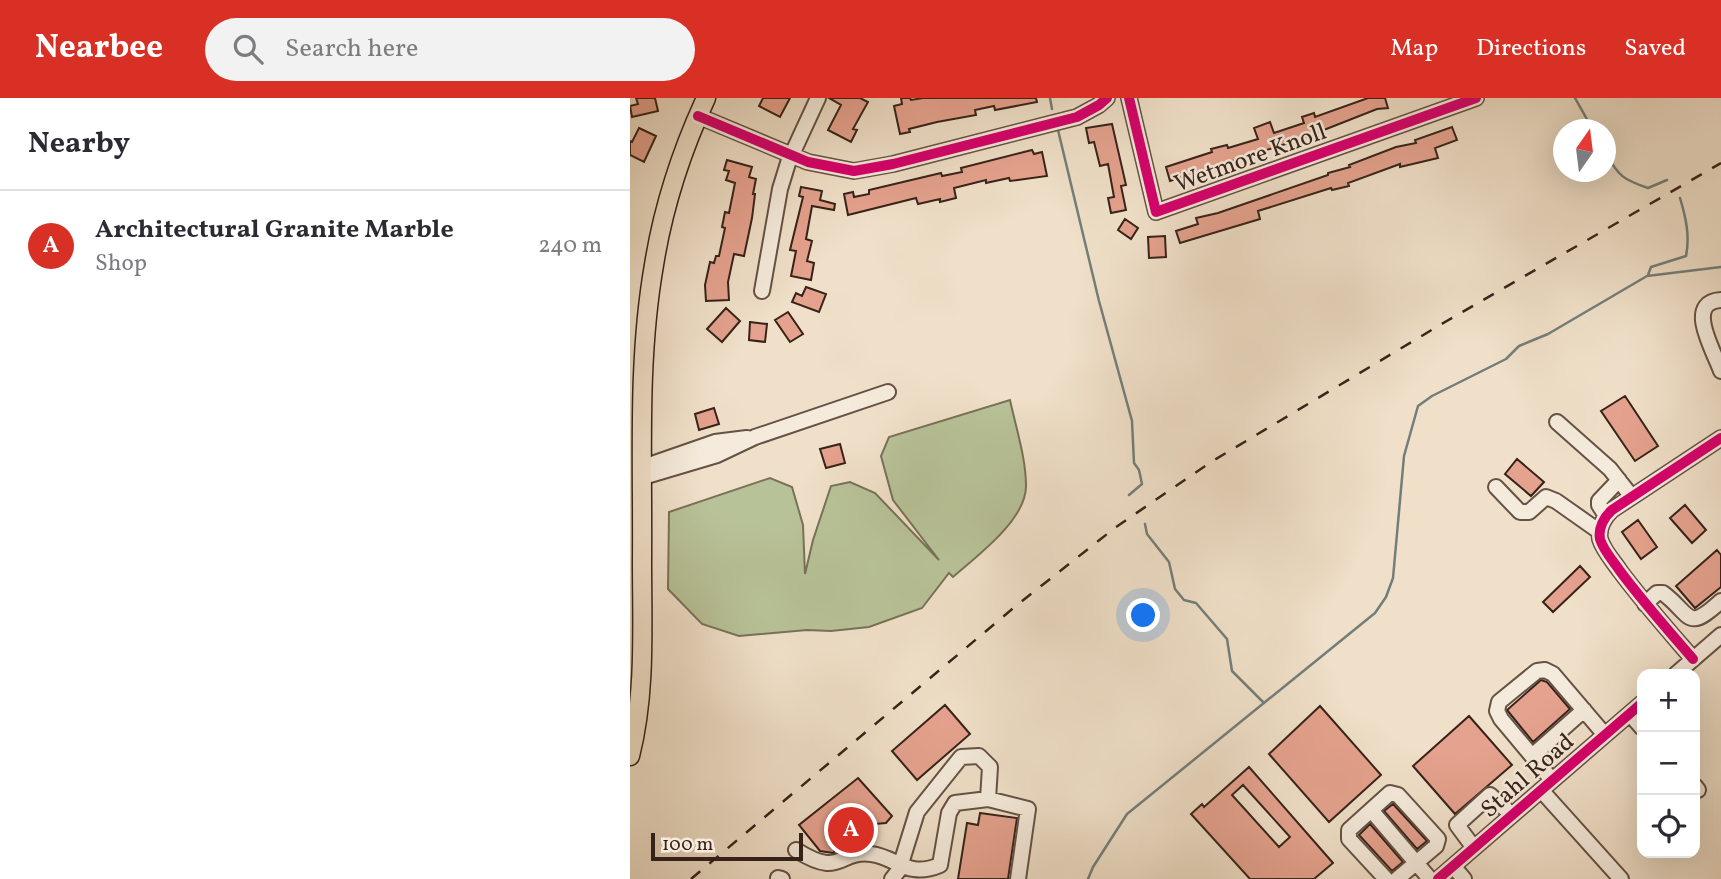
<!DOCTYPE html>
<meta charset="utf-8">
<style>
body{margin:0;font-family:Vollkorn,serif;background:#f2f2f3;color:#2b2b33}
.controls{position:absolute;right:21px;bottom:21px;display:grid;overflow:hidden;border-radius:14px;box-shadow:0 7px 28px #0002}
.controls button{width:63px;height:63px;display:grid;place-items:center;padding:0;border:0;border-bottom:2px solid #e1e1e2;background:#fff;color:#2b2b33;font:35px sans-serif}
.compass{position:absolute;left:923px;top:21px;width:63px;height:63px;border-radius:50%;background:#fff;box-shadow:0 7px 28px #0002;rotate:14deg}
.scale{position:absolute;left:21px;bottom:18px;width:152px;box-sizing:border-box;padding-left:7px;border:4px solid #372219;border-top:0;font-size:19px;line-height:24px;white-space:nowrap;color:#372219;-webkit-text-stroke:5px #f5ebdc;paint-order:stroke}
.you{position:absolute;left:514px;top:518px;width:24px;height:24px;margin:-18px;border:5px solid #fff;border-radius:50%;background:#1a73e8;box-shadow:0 0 0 10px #1a73e833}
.badge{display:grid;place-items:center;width:46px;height:46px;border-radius:50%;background:#d93025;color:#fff;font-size:23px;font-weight:700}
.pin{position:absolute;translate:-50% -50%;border:4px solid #fff;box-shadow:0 2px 7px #0006}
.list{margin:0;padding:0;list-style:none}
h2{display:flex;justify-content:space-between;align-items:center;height:91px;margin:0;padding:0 28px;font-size:30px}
h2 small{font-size:23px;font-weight:400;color:#7c7c81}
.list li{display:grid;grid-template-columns:46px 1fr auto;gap:21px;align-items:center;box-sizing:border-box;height:112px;padding:0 28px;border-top:2px solid #e1e1e2}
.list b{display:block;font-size:26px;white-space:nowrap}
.list p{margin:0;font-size:23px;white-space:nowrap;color:#7c7c81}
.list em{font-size:23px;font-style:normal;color:#7c7c81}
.icon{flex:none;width:38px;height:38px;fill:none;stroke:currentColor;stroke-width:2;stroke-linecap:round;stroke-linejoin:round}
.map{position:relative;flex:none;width:1091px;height:781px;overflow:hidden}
header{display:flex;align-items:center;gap:42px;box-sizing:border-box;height:98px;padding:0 35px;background:#d93025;color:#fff}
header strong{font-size:33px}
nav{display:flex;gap:38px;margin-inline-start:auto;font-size:24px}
.search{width:490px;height:63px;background:#f2f2f3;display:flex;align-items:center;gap:18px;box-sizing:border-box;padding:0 24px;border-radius:38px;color:#7c7c81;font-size:26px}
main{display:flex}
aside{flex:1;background:#fff}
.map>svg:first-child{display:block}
</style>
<header>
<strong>Nearbee</strong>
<div class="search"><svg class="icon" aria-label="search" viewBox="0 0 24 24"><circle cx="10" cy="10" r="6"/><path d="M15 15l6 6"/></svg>Search here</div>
<nav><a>Map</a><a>Directions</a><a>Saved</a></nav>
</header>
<main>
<aside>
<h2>Nearby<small></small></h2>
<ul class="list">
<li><span class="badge">A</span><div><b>Architectural Granite Marble</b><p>Shop</p></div><em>240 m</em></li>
</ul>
</aside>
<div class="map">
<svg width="1091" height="781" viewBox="0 0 1091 781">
<rect width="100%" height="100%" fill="#f0e0c9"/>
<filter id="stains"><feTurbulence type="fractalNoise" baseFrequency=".00286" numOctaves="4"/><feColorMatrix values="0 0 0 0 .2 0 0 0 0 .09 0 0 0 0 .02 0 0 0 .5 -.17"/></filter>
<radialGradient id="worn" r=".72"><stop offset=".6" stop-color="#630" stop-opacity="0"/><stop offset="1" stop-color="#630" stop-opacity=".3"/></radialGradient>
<path fill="#b8c298" stroke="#787258" stroke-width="2" d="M 380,302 C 386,330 396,360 396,388 C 396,422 347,458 323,479 L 319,475 L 292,510 L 239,529 L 201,533 L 177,532 L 109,538 L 72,526 L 38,491 L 39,414 L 140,380 L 162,389 L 173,427 L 175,476 L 183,442 L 201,388 L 220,384 L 245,395 L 309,462 L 263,402 L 251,358 L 259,339 Z"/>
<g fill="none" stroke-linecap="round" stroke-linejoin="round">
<path stroke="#737e7b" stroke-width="2.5" d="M 420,0 L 422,11
M 945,0 L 963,32
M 428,32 L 469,203 L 502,323 L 504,365 L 509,372 L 512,386 L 499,397
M 976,55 C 988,78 994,82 1018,90 L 1037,82
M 1018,177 L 1021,169 L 1056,158 C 1060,138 1056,120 1050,100
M 515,426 L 517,436 L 539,464 L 545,491 L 554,502 L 566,505 L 597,541 L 602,573 L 634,605
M 458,781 L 463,769 L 497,716 L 745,515 L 756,499 L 763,480 L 774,358 L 788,308 L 802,298 L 876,261 L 889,248 L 918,236 L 1017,178 L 1091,169"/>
</g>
<path fill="#e5a28e" stroke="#372219" stroke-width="2" fill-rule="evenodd" d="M 6,0 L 25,0 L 28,13 L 2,19 L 0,8 L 8,6 Z
M 133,0 L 160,0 L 150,19 L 129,8 Z
M 199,0 L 230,0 L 238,4 L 223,31 L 227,32 L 221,44 L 198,32 L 211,7 Z
M 271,0 L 280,0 L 281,2 L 293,0 L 406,0 L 407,4 L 365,12 L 364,8 L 345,12 L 346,17 L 307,24 L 279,31 L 280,34 L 270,36 L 264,8 L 272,6 Z
M 738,0 L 755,0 L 758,10 L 747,11 L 671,41 L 540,83 L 536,69 L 582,54 L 581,51 L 597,47 L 598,50 L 628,41 L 624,30 L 640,24 L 644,35 L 674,25 L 672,19 L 684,15 L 685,19 Z
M 482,26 L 496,87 L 491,88 L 496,112 L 481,115 L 478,100 L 484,99 L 478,66 L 470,68 L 464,44 L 459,45 L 456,30 Z
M 822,29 L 827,42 L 805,50 L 808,60 L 770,69 L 770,66 L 718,85 L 719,88 L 702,92 L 701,90 L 628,113 L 630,121 L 550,145 L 546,133 L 568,126 L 566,120 L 588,115 L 698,77 L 698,75 L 720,69 L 719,67 L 766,49 L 786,45 L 785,42 Z
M 9,30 L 26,38 L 14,64 L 0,57 L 0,43 L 2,44 Z
M 402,52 L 404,56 L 412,54 L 417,78 L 380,83 L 379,80 L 356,85 L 356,82 L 324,90 L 326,100 L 310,104 L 310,101 L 288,106 L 286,100 L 218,117 L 214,96 L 223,94 L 224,99 L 239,96 L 239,92 L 311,75 L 312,78 L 332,74 L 331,70 Z
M 97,62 L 122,69 L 119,79 L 126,81 L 123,96 L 125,96 L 122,120 L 114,158 L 104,156 L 98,184 L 99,202 L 76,203 L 75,187 L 80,164 L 84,165 L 86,158 L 89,158 L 95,130 L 92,129 L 95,114 L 99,115 L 105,85 L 96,82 L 99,73 L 94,72 Z
M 171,89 L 192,93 L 190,102 L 205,106 L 204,112 L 182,108 L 176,141 L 182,143 L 177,163 L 184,165 L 181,182 L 161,178 L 166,153 L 160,152 L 173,99 L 169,98 Z
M 495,121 L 508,130 L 501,141 L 488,132 Z
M 535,138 L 536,159 L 519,160 L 518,139 Z
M 176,189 L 196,196 L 189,214 L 162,204 L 166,195 L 172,198 Z
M 96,210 L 110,223 L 92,244 L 77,231 Z
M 158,214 L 173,236 L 160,244 L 145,222 Z
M 120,224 L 137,226 L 135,244 L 119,242 Z
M 995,298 L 1028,348 L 1005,363 L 971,313 Z
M 84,310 L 89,326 L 69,332 L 65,316 Z
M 210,346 L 215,365 L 196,370 L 190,351 Z
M 887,361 L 914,384 L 901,398 L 875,376 Z
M 1055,407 L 1076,432 L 1062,445 L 1040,420 Z
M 1008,422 L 1027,449 L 1011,461 L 992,434 Z
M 1087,452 L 1091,457 L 1091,489 L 1065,510 L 1046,488 Z
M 950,468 L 960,479 L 923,514 L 913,504 Z
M 911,582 L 917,584 L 940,611 L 903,644 L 877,612 Z
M 315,607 L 340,636 L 287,682 L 262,653 Z
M 690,608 L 751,677 L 699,724 L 639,656 Z
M 839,618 L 882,667 L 825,716 L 783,668 Z
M 619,669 L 703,765 L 684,781 L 620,781 L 561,716 L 572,706 L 574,709 ZM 613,687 L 660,739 L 649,749 L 602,697 Z
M 228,680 L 262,718 L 256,725 L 245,726 L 241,721 L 203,755 L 190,753 L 169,727 Z
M 763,706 L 797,743 L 787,751 L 754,713 Z
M 350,715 L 387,720 L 378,781 L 328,781 L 337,725 L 348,727 Z
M 740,726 L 773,764 L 762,773 L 729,737 Z"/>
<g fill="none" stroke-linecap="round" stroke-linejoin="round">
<g stroke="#655245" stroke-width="18">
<path id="minor" d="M 499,0 L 526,114 L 846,0
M 68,18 L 178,64 L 224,73 L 263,66 L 447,19 L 469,7 L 477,0
M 132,193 L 150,91 L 158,65 L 188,0
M 1091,202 C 1054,204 1084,253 1091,273
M 927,324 L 980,371 L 1002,399
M 13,369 L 85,344 L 117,340
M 13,379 L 87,357 L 125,339 L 258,294
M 866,389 L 890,414 L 899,414 L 916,399 L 926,403 L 970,434
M 976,418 L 969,407 L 969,403 L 989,382
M 1015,506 L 1027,495 L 1033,495 C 1062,517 1056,535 1091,503
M 1063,561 C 1038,532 1013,504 990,473 C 984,464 973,452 970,441 C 968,430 974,419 982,412 L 1091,340
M 1046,576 L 1091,537
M 1000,616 L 1012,630
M 902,658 L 954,612
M 922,682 L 871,621 L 867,613 L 869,604 L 907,573 L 915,572 L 923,576 L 975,637
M 1065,688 L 1068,692
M 911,692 L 991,781
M 358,701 L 398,711 L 388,781
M 741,712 L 800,781
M 844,750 L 827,727 L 860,697 L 882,717
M 166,752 C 212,781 207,752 241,756 C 267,759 277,781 310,767 L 319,715 L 325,705 L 358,701 L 360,669 L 349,658 L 331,659 L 287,714 L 269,772 L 262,781
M 824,769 L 834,781
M 148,780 L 152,781
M 756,781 L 719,741 L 719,732 L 760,695 L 768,697 L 808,741 L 806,748 L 767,781
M 808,781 L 1012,605"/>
</g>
<g stroke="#372219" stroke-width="21">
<path id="major" d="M 0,658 C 16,595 12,528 12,463 C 13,365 7,264 24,167 C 33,110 52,52 76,0"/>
</g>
<use href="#minor" stroke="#f5ebdc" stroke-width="14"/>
<use href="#major" stroke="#f0e0c9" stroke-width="18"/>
<path stroke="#372219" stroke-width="2.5" stroke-dasharray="12 12" stroke-linecap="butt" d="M 61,781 L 387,507 L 486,429 L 581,364 L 815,224 L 1091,65"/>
<g stroke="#f5ebdc" stroke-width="15">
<path id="cycleway" d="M 499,0 L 526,114 L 846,0
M 68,18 L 178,64 L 224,73 L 263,66 L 447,19 L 469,7 L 477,0
M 1063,561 C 1038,532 1013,504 990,473 C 984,464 973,452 970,441 C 968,430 974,419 982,412 L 1091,340
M 808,781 L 1012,605"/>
</g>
<use href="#cycleway" stroke="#d6006c" stroke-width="10"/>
</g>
<g text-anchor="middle" stroke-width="5" stroke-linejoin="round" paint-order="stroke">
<g font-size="24" fill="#372219" stroke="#f5ebdc">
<text transform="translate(620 59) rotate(-20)" y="8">Wetmore Knoll</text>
<text transform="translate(897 677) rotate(-41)" y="8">Stahl Road</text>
</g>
</g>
<rect width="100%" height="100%" filter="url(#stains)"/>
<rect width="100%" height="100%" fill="url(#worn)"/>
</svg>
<div class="controls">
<button>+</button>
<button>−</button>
<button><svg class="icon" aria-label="locate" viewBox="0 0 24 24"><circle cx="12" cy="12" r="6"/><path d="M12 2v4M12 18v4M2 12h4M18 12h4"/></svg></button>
</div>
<svg class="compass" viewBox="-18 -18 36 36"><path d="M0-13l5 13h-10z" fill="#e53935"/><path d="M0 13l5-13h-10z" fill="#7c7c81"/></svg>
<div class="scale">100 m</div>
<div class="you"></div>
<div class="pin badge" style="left:221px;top:732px">A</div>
</div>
</main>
